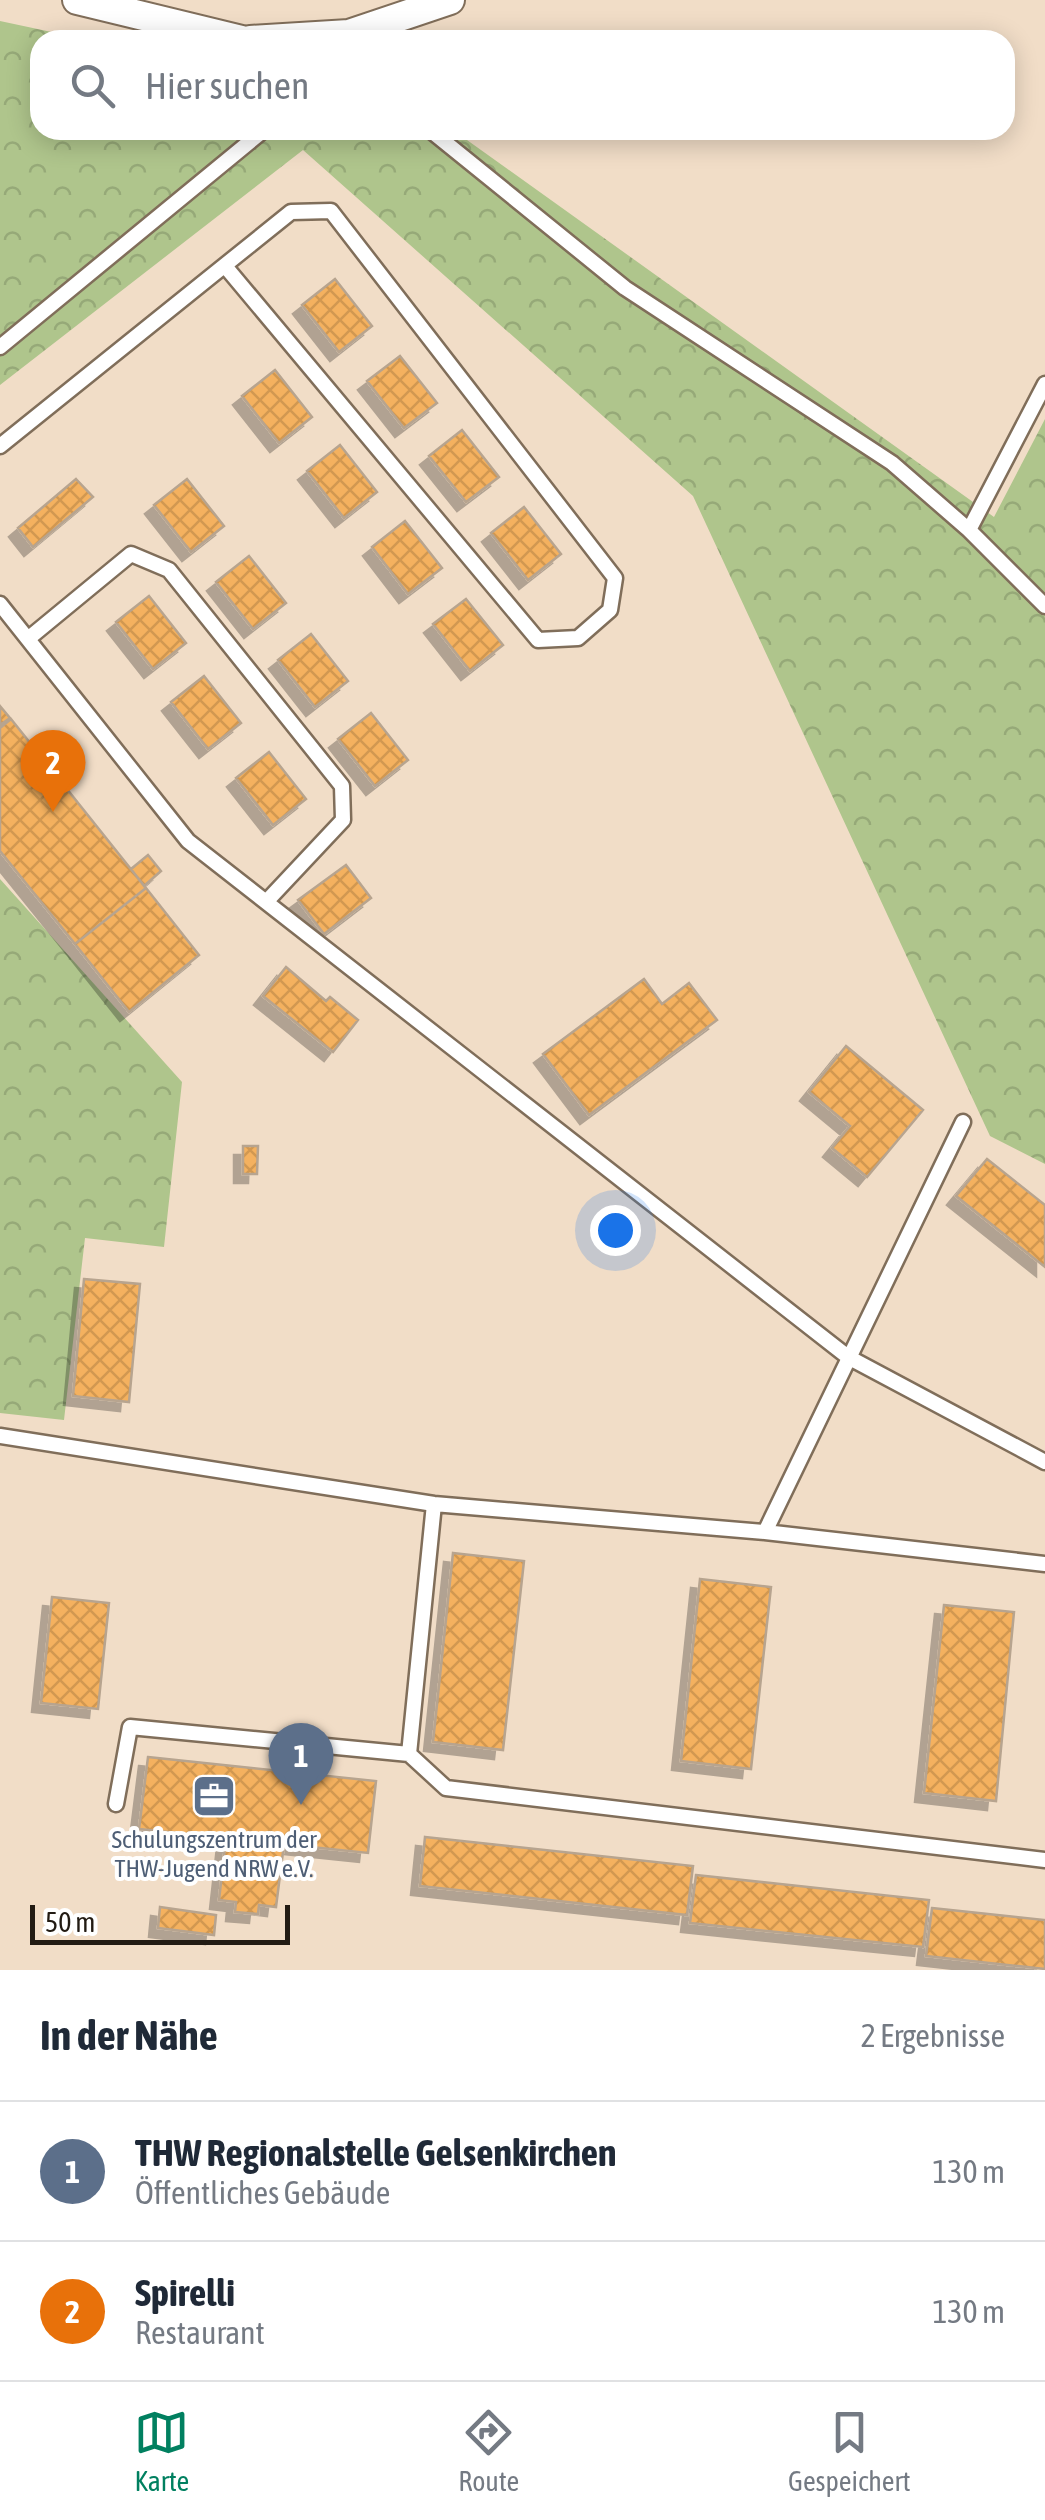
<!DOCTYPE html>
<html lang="de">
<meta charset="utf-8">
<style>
body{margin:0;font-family:"Asap Condensed",sans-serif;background:#f6f6f7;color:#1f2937}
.scale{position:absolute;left:30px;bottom:25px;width:260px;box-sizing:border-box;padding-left:10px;border:5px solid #221b13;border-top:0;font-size:28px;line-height:35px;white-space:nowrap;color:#221b13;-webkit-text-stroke:8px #fff;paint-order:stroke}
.you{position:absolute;left:615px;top:1230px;width:35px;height:35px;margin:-25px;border:8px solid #fff;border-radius:50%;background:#1a73e8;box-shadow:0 0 0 15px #1a73e833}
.badge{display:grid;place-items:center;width:65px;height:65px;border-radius:50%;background:#018060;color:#fff;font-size:32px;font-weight:700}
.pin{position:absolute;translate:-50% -82px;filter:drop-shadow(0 2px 5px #0008)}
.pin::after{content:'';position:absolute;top:52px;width:35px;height:30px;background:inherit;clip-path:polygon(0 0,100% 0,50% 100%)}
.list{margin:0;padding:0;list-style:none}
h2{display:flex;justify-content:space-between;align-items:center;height:130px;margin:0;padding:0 40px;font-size:42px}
h2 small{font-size:32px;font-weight:400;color:#747a83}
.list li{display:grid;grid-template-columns:65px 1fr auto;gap:30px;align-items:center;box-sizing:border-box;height:140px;padding:0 40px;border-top:2px solid #e0e1e3}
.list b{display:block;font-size:38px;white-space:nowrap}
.list p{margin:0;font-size:32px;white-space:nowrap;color:#747a83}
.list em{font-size:32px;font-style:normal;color:#747a83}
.icon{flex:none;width:55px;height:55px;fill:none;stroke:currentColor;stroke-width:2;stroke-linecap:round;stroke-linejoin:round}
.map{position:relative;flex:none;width:1045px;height:1970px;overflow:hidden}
.search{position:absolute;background:#fff;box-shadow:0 5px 25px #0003;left:30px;right:30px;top:30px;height:110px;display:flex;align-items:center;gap:25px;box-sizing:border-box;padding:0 35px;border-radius:30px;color:#747a83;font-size:38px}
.sheet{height:410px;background:#fff}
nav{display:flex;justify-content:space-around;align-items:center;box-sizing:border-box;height:140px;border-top:2px solid #e0e1e3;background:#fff;font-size:28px;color:#747a83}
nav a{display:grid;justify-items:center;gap:5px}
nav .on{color:#018060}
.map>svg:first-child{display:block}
</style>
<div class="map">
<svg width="1045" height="1970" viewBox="0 0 1045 1970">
<defs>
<pattern id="forest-crowns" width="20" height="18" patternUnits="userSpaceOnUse" patternTransform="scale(2.5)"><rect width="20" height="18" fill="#afc58c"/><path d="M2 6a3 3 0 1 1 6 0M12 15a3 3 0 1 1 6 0" fill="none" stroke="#96a978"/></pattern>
<pattern id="building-cross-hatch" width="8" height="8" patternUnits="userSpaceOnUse" patternTransform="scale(2.5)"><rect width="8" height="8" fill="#f4b15e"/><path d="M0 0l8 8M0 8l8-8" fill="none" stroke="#d19851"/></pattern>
<filter id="shadow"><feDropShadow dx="-9" dy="9" stdDeviation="0" flood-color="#0004"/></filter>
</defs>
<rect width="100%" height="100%" fill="#f1ddc7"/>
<path fill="url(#forest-crowns)" d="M 0,21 L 89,40 L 40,40 L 40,130 L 453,130 L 994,517 L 1045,419 L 1045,1164 L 990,1136 L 693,496 L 303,150 L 0,385 Z
M 0,879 L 182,1082 L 164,1247 L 85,1238 L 64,1420 L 0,1413 Z"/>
<path fill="url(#building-cross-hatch)" stroke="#b7a48f" stroke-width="2.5" filter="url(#shadow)" d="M 335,279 L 372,326 L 339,352 L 302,305 Z
M 400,356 L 437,403 L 404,428 L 367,381 Z
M 275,370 L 312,417 L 279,443 L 242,396 Z
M 462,430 L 499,477 L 466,502 L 429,456 Z
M 340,445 L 377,492 L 344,518 L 307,471 Z
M 76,479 L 93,497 L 33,547 L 18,528 Z
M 187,479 L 224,526 L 191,552 L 154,505 Z
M 524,507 L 561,554 L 528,580 L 491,533 Z
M 405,521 L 442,568 L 408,594 L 372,547 Z
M 249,556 L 286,603 L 253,629 L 216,582 Z
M 149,596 L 186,643 L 153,669 L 116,622 Z
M 466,599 L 503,645 L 470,671 L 433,624 Z
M 311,634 L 348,681 L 315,707 L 278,660 Z
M 204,676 L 241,723 L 208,749 L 171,702 Z
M 0,706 L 10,718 L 0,725 Z
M 371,713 L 408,760 L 375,786 L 338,739 Z
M 11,719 L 146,888 L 75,944 L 0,851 L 0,728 Z
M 269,752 L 306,799 L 273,825 L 236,778 Z
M 148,855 L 161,871 L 144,886 L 131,869 Z
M 346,865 L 371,898 L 324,934 L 298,900 Z
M 146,888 L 199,955 L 129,1012 L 75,944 Z
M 286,967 L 326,1001 L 330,997 L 358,1020 L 333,1052 L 263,996 Z
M 644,979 L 662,1004 L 689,983 L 717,1020 L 589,1115 L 543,1054 Z
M 846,1046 L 923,1110 L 867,1177 L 832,1148 L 850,1126 L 809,1092 Z
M 243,1146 L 258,1146 L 257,1174 L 243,1174 Z
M 987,1159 L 1045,1205 L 1045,1267 L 956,1196 Z
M 84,1279 L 140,1284 L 129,1402 L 73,1396 Z
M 453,1553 L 524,1561 L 503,1750 L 433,1742 Z
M 700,1579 L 771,1587 L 751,1769 L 681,1761 Z
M 52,1597 L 109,1603 L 98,1709 L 41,1703 Z
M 944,1605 L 1014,1612 L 996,1801 L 924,1793 Z
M 148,1757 L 376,1781 L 368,1853 L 139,1829 Z
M 425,1837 L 693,1866 L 687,1915 L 420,1886 Z
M 226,1838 L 284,1844 L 276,1907 L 259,1905 L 258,1914 L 235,1912 L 236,1902 L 219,1900 Z
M 696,1875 L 929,1900 L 923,1947 L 690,1923 Z
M 160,1907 L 216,1915 L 214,1935 L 158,1928 Z
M 932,1908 L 1045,1920 L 1045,1969 L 926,1956 Z"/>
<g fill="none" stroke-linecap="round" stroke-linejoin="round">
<g stroke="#806e5a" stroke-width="19">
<path id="service" d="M 430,130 L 625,288 L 892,463 L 969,530 L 1045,606
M 0,347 L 264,130
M 0,446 L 291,212 L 331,211 L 615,578 L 610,610 L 578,638 L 538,640 L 225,266
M 969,530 L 1045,384
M 0,604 L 188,841 L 848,1357 L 1045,1462
M 29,638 L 131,554 L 169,570 L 342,786 L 343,820 L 266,902
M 0,1436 L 434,1504 L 765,1532 L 1045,1564
M 765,1532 L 963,1122
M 409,1754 L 446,1788 L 1045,1860
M 116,1804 L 130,1727 L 409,1754 L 434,1504"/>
</g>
<g stroke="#806e5a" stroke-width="32">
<path id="minor" d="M 77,0 L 242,40
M 250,40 L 349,34 L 450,0"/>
</g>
<use href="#service" stroke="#fff" stroke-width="14"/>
<use href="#minor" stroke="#fff" stroke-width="28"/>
</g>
<defs>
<g id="office-square" transform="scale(2.25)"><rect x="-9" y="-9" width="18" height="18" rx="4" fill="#5c6f8a" stroke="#fff"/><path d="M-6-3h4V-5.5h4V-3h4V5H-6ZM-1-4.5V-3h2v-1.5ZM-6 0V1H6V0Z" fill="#fff"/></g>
</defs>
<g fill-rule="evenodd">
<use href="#office-square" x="214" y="1796"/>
</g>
<g text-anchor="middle" stroke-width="8" stroke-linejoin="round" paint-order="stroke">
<g font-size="25" fill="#4e5e75" stroke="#fff">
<text x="214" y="1848">Schulungszentrum der<tspan x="214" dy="29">THW-Jugend NRW e.V.</tspan></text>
</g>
</g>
</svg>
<div class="scale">50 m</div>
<div class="you"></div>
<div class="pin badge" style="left:301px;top:1805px;background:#5c6f8a">1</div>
<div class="pin badge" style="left:53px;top:812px;background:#e8710a">2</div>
<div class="search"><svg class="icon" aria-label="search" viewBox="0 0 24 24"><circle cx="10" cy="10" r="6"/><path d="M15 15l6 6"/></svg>Hier suchen</div>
</div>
<section class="sheet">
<h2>In der Nähe<small>2 Ergebnisse</small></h2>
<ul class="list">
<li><span class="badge" style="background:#5c6f8a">1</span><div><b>THW Regionalstelle Gelsenkirchen</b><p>Öffentliches Gebäude</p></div><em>130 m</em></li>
<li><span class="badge" style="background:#e8710a">2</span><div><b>Spirelli</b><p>Restaurant</p></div><em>130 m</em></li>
</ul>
</section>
<nav>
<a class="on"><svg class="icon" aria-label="map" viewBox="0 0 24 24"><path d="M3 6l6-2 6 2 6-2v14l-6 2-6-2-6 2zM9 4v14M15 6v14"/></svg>Karte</a>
<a><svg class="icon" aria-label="directions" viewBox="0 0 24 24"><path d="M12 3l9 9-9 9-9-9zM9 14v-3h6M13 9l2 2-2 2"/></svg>Route</a>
<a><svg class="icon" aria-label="saved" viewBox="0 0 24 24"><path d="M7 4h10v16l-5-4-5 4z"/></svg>Gespeichert</a>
</nav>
